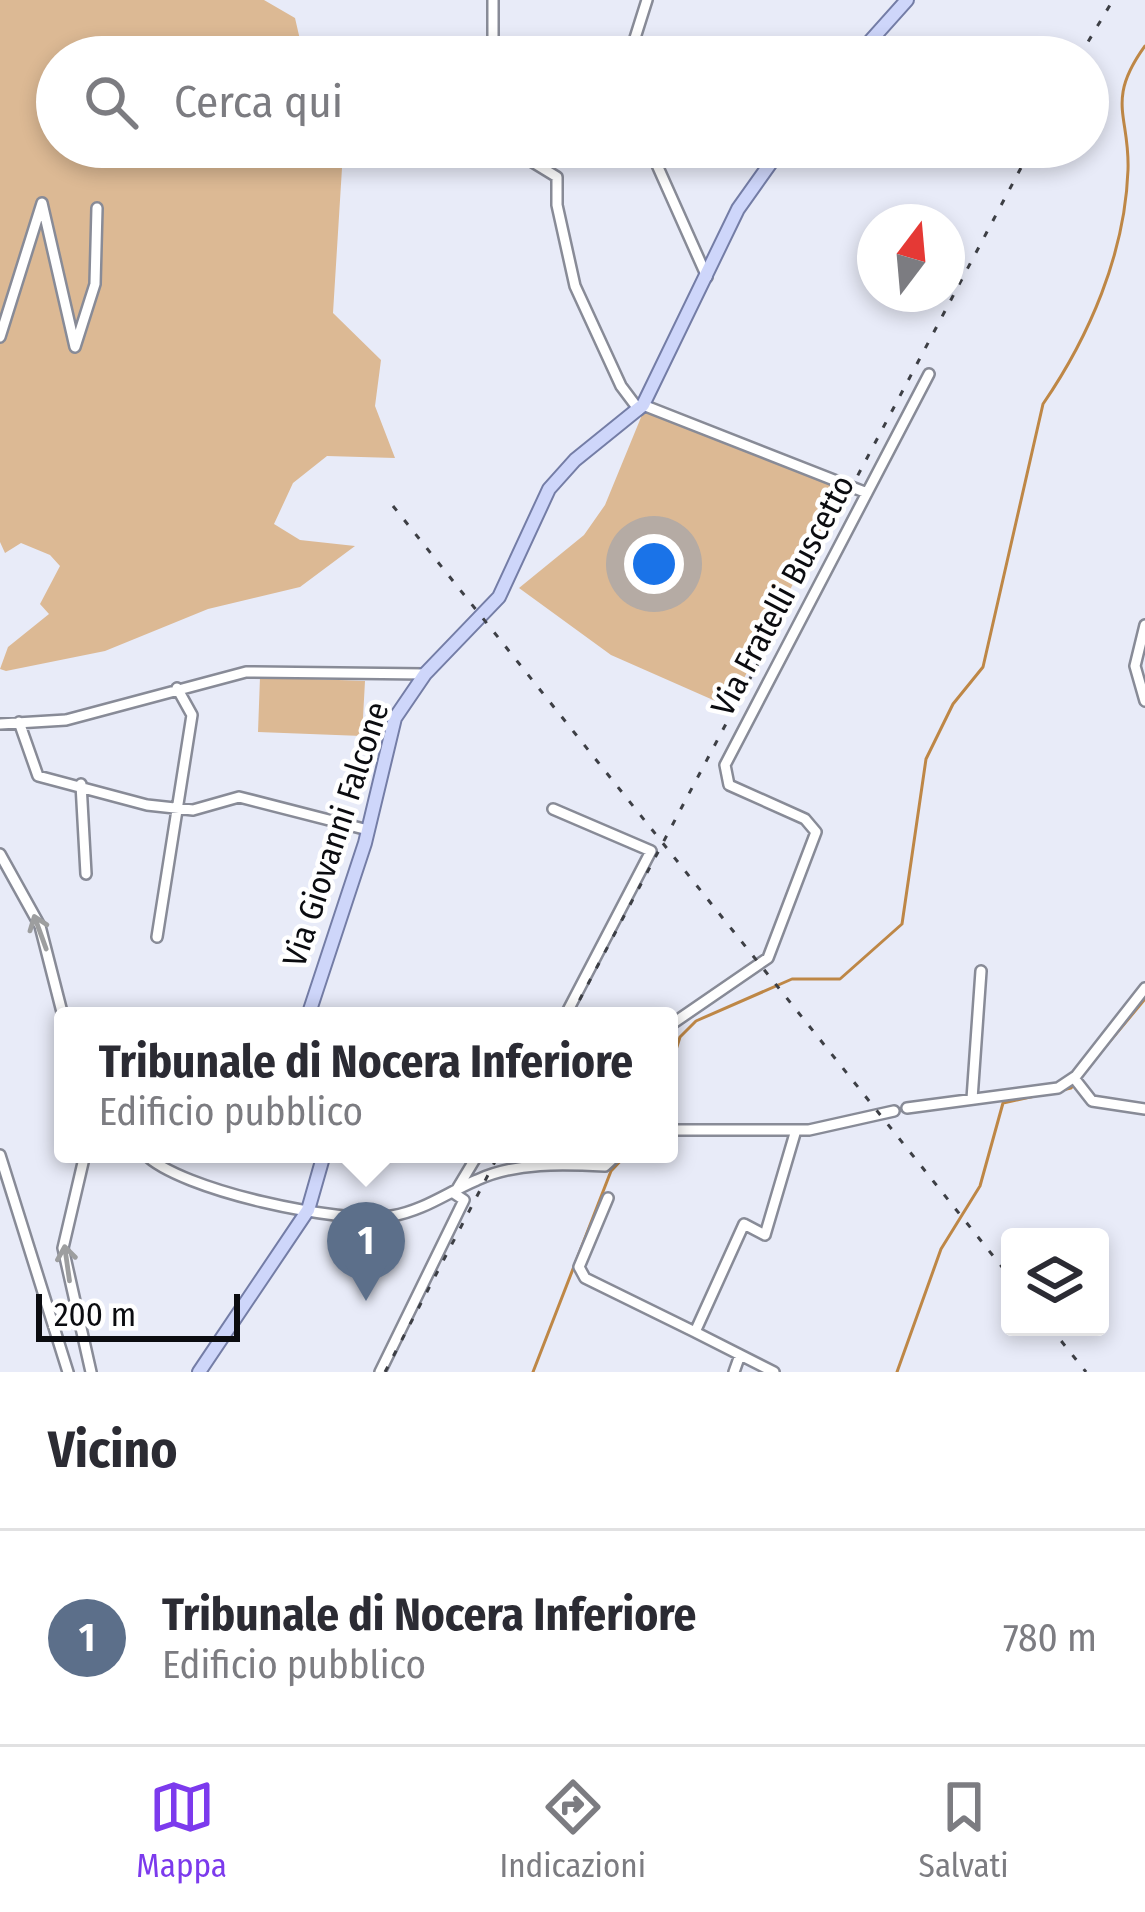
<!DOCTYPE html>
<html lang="it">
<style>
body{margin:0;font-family:"Fira Sans Condensed",sans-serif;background:#f2f2f3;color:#2b2b33}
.controls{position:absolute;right:36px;bottom:36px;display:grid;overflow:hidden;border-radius:12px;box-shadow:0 6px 18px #0003}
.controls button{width:108px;height:108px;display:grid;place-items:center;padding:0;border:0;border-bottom:3px solid #e1e1e2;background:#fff;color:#2b2b33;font:60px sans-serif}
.compass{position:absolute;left:857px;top:204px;width:108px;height:108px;border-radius:50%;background:#fff;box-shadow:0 6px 18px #0003;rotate:16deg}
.scale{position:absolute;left:36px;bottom:30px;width:204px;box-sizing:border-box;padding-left:12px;border:6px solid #0b0c10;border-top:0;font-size:33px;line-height:42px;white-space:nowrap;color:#0b0c10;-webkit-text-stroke:9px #fff;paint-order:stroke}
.you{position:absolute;left:654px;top:564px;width:42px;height:42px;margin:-30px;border:9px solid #fff;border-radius:50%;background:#1a73e8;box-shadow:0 0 0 18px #1a73e833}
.badge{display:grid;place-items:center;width:78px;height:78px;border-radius:50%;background:#7c3aed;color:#fff;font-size:39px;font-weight:700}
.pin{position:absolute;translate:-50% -99px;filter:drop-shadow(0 3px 6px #0008)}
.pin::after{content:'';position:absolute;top:63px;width:42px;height:36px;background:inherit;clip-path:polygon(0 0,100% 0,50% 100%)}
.popup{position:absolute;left:54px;top:1007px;width:624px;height:156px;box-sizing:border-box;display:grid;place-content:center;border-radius:12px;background:#fff;filter:drop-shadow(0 3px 9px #0005);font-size:39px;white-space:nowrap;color:#7c7c81}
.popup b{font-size:45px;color:#2b2b33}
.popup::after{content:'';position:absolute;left:50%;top:100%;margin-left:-24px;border:24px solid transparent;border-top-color:#fff}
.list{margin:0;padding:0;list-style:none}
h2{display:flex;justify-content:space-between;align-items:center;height:156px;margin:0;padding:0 48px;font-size:51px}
h2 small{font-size:39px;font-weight:400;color:#7c7c81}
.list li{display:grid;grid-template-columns:78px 1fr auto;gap:36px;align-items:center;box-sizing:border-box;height:216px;padding:0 48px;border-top:3px solid #e1e1e2}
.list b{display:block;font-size:45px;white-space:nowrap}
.list p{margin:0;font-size:39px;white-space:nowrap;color:#7c7c81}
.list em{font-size:39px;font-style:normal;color:#7c7c81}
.icon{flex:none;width:66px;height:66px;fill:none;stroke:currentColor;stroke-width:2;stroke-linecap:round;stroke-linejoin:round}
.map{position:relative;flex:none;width:1145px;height:1372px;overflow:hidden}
.search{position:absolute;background:#fff;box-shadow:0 6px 18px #0003;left:36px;right:36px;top:36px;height:132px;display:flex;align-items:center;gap:30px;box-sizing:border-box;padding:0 42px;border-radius:66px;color:#7c7c81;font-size:45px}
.sheet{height:372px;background:#fff}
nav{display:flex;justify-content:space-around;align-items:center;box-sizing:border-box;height:168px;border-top:3px solid #e1e1e2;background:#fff;font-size:33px;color:#7c7c81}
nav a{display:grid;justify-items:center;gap:6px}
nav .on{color:#7c3aed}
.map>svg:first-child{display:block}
</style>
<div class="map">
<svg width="1145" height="1372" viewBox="0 0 1145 1372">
<rect width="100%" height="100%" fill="#e8ebf8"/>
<path fill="#dcb994" d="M 0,0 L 264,0 L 295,18 L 304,57 L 57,57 L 57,147 L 329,147 L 342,168 L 333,313 L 381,360 L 375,406 L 395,458 L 327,456 L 293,483 L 274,524 L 300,540 L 355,546 L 300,587 L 208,609 L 105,651 L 6,671 L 0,669 L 8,647 L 49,614 L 40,604 L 60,566 L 50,555 L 21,543 L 5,553 L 0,542 Z
M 644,410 L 843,488 L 729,707 L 611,655 L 519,588 L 584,535 L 605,505 Z
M 260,677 L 365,681 L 362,736 L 258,732 Z"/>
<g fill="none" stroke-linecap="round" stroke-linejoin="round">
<path stroke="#be8746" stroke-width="3" d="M 669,1072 L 680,1037 L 696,1021 L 792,979 L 840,979 L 902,924 L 926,759 L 953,704 L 983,667 L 1043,404 C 1089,337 1125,254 1128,170 C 1130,116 1105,101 1145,46
M 533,1372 L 611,1171 L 627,1154
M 897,1372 L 941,1249 L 980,1186 L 1003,1103 L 1071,1088 L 1145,999"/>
<g stroke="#888b97" stroke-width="14">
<path id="minor" d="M 493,0 L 493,57
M 629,57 L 647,0
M 508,147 L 557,177 L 557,205 L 575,286 L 621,386 L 639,410
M 649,147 L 707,277
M 0,337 L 42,203 L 75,347 L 95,284 L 97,208
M 643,405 L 867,493
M 1145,625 L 1135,666 L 1145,701
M 19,722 L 38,776 L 147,805 L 193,810 L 239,797 L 368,830
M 0,724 L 66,720 L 246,672 L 425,674
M 81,784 L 86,874
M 553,809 L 651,851 L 565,1016
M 0,854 L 40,926 L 63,1016
M 157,937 L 192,715 L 177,688
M 669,1026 L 768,958 L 816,832 L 805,819 L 729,785 L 725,765 L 929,374
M 1074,1078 L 1092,1101 L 1145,1109
M 972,1099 L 981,971
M 907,1108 L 1058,1088 L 1076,1076 L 1145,988
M 669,1130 L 809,1130 L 894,1111
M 85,1154 L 63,1248 L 91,1372
M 145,1154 C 179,1190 342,1225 392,1216 C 425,1210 448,1192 477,1180 C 516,1162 563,1164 605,1166 L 618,1154
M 0,1155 L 68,1372
M 457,1189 L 478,1154
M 608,1198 L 579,1267 L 585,1278 L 695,1332
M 380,1372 L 464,1200 L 455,1194
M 734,1372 L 740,1355
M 774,1372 L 695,1332 L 744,1224 L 765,1235 L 796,1130"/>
</g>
<g stroke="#747da6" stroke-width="16">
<path id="major" d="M 856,57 L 907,0
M 308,1016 L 365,843 L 395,718 L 425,674 L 499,597 L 549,489 L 575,460 L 643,405 L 738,209 L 782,147
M 199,1372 L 308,1210 L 324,1154"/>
</g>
<use href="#minor" stroke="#fff" stroke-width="9"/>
<use href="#major" stroke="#ced6fa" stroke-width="12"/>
<path stroke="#3d3f45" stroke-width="3" stroke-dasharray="6 12" stroke-linecap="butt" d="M 1079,57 L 1113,0
M 393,506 L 1010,1277
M 571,1016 L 1032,147
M 1050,1327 L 1086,1372
M 385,1372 L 499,1154"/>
</g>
<defs><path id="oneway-shaft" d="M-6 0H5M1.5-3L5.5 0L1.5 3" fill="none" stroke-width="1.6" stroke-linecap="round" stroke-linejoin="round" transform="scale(3)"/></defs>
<g stroke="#9d9e9f">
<use href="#oneway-shaft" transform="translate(40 932) rotate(-110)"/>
<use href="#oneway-shaft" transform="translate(67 1263) rotate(-98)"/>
</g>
<g text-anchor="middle" stroke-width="9" stroke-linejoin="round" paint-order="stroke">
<g font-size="33" fill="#0b0c10" stroke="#fff">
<text transform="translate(782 595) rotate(-62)" y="12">Via Fratelli Buscetto</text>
<text transform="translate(335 834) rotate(-72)" y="12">Via Giovanni Falcone</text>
</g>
</g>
</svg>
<div class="controls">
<button><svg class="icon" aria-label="layers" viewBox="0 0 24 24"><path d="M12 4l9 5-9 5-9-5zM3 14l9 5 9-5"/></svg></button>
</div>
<svg class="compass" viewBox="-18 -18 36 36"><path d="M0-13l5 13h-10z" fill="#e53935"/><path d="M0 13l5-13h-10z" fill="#7c7c81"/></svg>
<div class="scale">200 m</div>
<div class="you"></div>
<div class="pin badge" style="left:366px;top:1301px;background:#5c6f8a">1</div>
<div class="popup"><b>Tribunale di Nocera Inferiore</b>Edificio pubblico</div>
<div class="search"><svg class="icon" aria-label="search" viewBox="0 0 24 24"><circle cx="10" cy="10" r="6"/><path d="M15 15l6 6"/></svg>Cerca qui</div>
</div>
<section class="sheet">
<h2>Vicino<small></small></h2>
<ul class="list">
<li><span class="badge" style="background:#5c6f8a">1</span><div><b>Tribunale di Nocera Inferiore</b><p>Edificio pubblico</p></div><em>780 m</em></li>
</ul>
</section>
<nav>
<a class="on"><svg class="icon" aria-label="map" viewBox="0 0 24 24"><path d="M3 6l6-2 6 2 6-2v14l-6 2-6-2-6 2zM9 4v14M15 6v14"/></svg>Mappa</a>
<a><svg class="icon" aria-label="directions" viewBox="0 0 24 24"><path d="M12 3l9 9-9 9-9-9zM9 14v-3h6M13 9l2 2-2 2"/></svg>Indicazioni</a>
<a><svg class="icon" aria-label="saved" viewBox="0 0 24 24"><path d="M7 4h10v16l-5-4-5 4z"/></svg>Salvati</a>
</nav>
